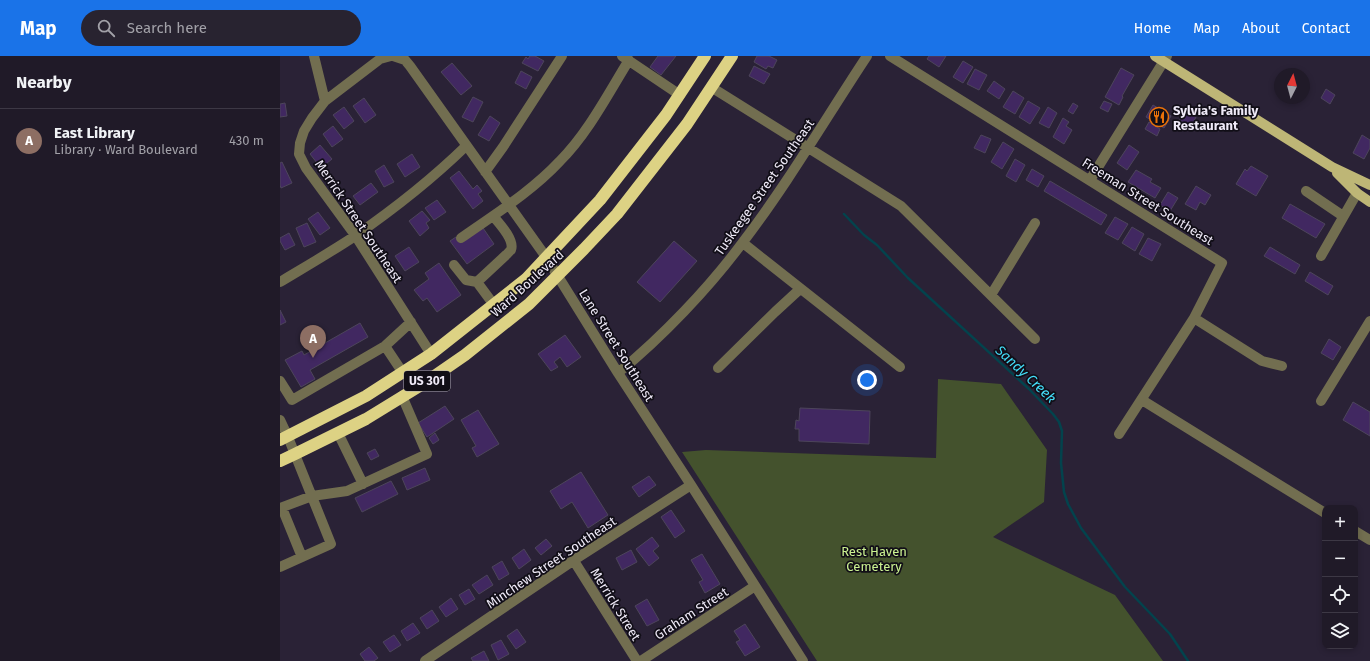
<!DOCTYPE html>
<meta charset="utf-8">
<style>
body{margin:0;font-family:"Fira Sans",sans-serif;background:#282330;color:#f1f3f6}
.controls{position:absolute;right:12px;bottom:12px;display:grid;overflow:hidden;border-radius:8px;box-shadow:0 2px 6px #0003}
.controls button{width:36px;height:36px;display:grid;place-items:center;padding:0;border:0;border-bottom:1px solid #3d3845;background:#201a28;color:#f1f3f6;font:20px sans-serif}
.compass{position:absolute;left:994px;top:12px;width:36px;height:36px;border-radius:50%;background:#201a28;box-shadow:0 2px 6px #0003;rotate:6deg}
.you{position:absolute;left:587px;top:324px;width:14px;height:14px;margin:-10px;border:3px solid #fff;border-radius:50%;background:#1a73e8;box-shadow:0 0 0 6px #1a73e833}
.badge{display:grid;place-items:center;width:26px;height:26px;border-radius:50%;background:#1a73e8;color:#fff;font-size:13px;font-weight:700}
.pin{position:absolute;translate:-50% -33px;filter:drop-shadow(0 1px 2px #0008)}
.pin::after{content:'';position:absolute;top:21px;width:14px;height:12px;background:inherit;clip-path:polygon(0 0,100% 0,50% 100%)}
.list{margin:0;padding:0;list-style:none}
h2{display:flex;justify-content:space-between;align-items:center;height:52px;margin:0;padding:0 16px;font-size:17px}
h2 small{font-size:13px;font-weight:400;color:#a2a1a8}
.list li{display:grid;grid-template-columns:26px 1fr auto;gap:12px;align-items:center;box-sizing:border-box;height:64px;padding:0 16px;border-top:1px solid #3d3845}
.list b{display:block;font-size:15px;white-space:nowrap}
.list p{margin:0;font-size:13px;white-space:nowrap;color:#a2a1a8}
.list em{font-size:13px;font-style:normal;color:#a2a1a8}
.icon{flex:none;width:22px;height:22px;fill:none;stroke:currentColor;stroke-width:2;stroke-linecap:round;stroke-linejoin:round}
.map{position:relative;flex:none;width:1090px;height:605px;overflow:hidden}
header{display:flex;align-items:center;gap:24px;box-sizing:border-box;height:56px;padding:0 20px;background:#1a73e8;color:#fff}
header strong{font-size:19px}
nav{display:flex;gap:22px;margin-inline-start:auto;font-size:14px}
.search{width:280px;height:36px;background:#282330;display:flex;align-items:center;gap:10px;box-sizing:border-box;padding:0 14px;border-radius:22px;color:#a2a1a8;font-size:15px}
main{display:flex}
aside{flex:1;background:#201a28}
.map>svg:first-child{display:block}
</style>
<header>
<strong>Map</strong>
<div class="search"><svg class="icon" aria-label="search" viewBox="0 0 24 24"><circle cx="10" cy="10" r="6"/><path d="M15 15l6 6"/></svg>Search here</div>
<nav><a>Home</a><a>Map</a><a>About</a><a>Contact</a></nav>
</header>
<main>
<aside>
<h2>Nearby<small></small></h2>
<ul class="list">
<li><span class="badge" style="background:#8d6e63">A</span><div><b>East Library</b><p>Library · Ward Boulevard</p></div><em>430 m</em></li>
</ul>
</aside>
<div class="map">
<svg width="1090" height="605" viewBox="0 0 1090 605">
<rect width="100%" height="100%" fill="#2a2236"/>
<path fill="#44522d" d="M 658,323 L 721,328 L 767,394 L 764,446 L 713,481 L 835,539 L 883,605 L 537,605 L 402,396 L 426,394 L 656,402 Z"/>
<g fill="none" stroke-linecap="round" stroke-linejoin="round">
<path stroke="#03434d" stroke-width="2.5" d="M 564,158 L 584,179 L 597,189 L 628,222 L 749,333 L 773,358 L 779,366 L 782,375 L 781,407 L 784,436 L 788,448 L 801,472 L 845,531 L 890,578 L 908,605"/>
</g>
<path fill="#412861" stroke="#4d455b" d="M 250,0 L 255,0 L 264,5 L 258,15 L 242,7 L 246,1 L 248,3 Z
M 378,0 L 396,0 L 381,19 L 370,11 Z
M 477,0 L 489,0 L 497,4 L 493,12 L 488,10 L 486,13 L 474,6 Z
M 649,0 L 666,0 L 659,11 L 647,3 Z
M 683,5 L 693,11 L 683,27 L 673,21 Z
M 172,7 L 192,30 L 181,39 L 161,16 Z
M 474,10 L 490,18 L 484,28 L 469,20 Z
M 841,12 L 854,19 L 842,40 L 843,41 L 839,49 L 825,41 Z
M 695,13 L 707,19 L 699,34 L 687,28 Z
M 241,15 L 252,21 L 246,33 L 235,27 Z
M 714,25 L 725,33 L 719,43 L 707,35 Z
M 1046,33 L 1055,39 L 1050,48 L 1041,42 Z
M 733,35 L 744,42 L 735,58 L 723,51 Z
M 193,41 L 203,46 L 193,66 L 182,61 Z
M 84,42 L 96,59 L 85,67 L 73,50 Z
M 748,45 L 760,52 L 750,68 L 739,61 Z
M 824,45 L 832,48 L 828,56 L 820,52 Z
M 5,47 L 7,60 L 0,61 L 0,48 Z
M 793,47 L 798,50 L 793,58 L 788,55 Z
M 873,49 L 891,60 L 884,72 L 866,61 Z
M 64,51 L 74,65 L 64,73 L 53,59 Z
M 768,51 L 777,57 L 769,72 L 759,67 Z
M 904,55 L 916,61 L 911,71 L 899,64 Z
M 210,60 L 220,67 L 209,85 L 198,79 Z
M 783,62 L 789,66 L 786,70 L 792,74 L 784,88 L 773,81 Z
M 869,66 L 880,73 L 877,80 L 865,73 Z
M 53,70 L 63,83 L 52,91 L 43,78 Z
M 701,79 L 711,83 L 705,97 L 694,92 Z
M 1082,79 L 1090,84 L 1090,92 L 1084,103 L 1073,97 Z
M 723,86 L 734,93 L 722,113 L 711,106 Z
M 40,89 L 52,103 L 41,112 L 30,98 Z
M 849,89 L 859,96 L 847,114 L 837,107 Z
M 132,98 L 140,111 L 125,121 L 117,108 Z
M 735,103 L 745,109 L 736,126 L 726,120 Z
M 2,106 L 12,127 L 1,132 L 0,129 L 0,107 Z
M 104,109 L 114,126 L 104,131 L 95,115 Z
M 971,110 L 988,120 L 976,140 L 956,128 L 965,113 L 967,115 Z
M 752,113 L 764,120 L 758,131 L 746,124 Z
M 856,114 L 872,123 L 870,126 L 881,132 L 875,142 L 848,126 Z
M 179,115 L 193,133 L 197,129 L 202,135 L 198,138 L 203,145 L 193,153 L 170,122 Z
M 770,125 L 827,159 L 821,169 L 764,135 Z
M 91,127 L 98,136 L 80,149 L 73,140 Z
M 916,130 L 931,139 L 925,149 L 920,146 L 916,154 L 905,148 Z
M 888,136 L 898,142 L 890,155 L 880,149 Z
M 157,144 L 166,156 L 154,164 L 145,152 Z
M 1010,148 L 1045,168 L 1036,182 L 1002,162 Z
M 142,155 L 150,164 L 146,167 L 149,172 L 140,180 L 129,165 Z
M 38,156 L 50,172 L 40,179 L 28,163 Z
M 835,161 L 848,168 L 838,184 L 825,177 Z
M 27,167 L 36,186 L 24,191 L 16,172 Z
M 852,171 L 864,178 L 855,195 L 842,187 Z
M 203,172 L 214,188 L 187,208 L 170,185 L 176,181 L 180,187 Z
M 9,177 L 15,189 L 5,194 L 0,185 L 0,182 Z
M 868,182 L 881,188 L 872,205 L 859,198 Z
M 394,185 L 417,205 L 380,246 L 357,226 Z
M 129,191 L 139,206 L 125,215 L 115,200 Z
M 990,191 L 1020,209 L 1015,218 L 984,200 Z
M 159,207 L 181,239 L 157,256 L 147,242 L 143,245 L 134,234 L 149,223 L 145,217 Z
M 1030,216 L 1053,230 L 1048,239 L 1025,225 Z
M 0,254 L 6,266 L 0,269 Z
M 80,267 L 88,281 L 30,314 L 35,323 L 21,331 L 5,304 L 22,295 L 24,299 Z
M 285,279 L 301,301 L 287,311 L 280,301 L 274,306 L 278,311 L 271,315 L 258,298 Z
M 1049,283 L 1061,291 L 1053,304 L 1041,297 Z
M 1073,346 L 1090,356 L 1090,380 L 1063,364 Z
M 165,350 L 174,363 L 147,381 L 138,367 Z
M 520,352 L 590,355 L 589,388 L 519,385 L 519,373 L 515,373 L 516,364 L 519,365 Z
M 198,354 L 219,388 L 197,401 L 192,392 L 196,390 L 181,364 Z
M 155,377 L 159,384 L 153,388 L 149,382 Z
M 95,393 L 99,400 L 91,404 L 87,397 Z
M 145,412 L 150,424 L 127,434 L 122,422 Z
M 301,416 L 328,459 L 308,472 L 292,446 L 281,453 L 270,435 Z
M 369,420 L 376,429 L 359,441 L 352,431 Z
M 111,425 L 118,438 L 82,456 L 75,442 Z
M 391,454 L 405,475 L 395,482 L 381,461 Z
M 372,481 L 379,490 L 373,495 L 379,502 L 369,510 L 356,493 Z
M 266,483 L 272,490 L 261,499 L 255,492 Z
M 244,493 L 251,504 L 239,513 L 232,502 Z
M 351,494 L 357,506 L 342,514 L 336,502 Z
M 422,498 L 440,528 L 425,537 L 419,526 L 423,524 L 411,504 Z
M 222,505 L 229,518 L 219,524 L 212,511 Z
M 207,519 L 213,529 L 199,538 L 192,529 Z
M 189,533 L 195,543 L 185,549 L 179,539 Z
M 171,542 L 178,553 L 166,561 L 159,551 Z
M 367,543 L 379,564 L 367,570 L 355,550 Z
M 152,554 L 159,565 L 147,573 L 140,562 Z
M 133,567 L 140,577 L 127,585 L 121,575 Z
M 465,568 L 480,591 L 465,600 L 456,586 L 460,584 L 454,575 Z
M 237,573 L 246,586 L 236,593 L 227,580 Z
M 114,579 L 121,589 L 110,596 L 103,586 Z
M 221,584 L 229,598 L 218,604 L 211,589 Z
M 89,591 L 98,602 L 94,605 L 85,605 L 80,598 Z
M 204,595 L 209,605 L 193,605 L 191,602 Z"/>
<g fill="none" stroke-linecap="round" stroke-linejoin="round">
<path stroke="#726e50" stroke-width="10" d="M 34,0 L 45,45
M 111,0 L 100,3 L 45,45 L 32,62 L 24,75 L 20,87 L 19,98 L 26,112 L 75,179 L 151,298
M 113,0 L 125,4 L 130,10 L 266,201 L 338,317 L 411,429 L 523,605
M 342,0 L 400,39
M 610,0 L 942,207 L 914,262 L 839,378
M 431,31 L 621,150 L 755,283
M 205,116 L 223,91 L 282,0
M 810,124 L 887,0
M 1026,135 L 1063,160
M 213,160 C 219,167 235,184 231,194 C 230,194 227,199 226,199 L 197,226 L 214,249
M 181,182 C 215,158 251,136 280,105 C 308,77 328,38 349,4
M 463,187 L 620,311
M 1041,200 L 1077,137
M 174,209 L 186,224 L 197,226
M 0,226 C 25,211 51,196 75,180 C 114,153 152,123 186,90
M 711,239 L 755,167
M 914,262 L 982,305 L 1002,310
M 105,290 L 123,317
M 438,312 L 495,256 L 520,233
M 338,317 C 382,281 429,232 463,186 C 508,127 546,62 587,0
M 0,325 L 12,344 L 105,290 L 131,266
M 862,344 L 1045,457
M 1041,345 L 1090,265
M 0,364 L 8,381 L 51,488 L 0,511
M 58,377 L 83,428
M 0,452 L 32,440 L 67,435 L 147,398 L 122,340
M 2,452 L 22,501
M 1075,475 L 1090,484
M 294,505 L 357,605
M 145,605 L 294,504 L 411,429
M 361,605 L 475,530"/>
<path stroke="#beb676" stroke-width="10" d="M 875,0 L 1052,111 L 1090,129
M 1057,117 L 1077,137 L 1090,146"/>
<path stroke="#ddd284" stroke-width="12" d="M 0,384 L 86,340 L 151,298 L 246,223 L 320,144 L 386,59 L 425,0
M 0,405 L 15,398 L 86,363 L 143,328 L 185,299 L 249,248 L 304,193 L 337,158 L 407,68 L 452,0"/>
</g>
<defs>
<g id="restaurant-ring" transform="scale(1)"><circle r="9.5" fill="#110e17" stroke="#e8710a" stroke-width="1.5"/><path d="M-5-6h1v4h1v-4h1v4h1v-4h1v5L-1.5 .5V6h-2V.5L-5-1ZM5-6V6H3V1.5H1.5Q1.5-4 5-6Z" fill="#e8710a"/></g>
</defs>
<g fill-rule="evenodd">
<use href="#restaurant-ring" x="879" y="61"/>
</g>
<g text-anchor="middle" stroke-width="3.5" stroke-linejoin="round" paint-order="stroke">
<rect fill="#110e17" stroke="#aca8b4" stroke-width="1" x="124" y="315" width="46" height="20" rx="3"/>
<g font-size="12" font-weight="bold" fill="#efeaf8">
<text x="147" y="329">US 301</text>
</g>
<g font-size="13" font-weight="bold" fill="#efeaf8" stroke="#110e17" text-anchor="start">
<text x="893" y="59">Sylvia's Family<tspan x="893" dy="15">Restaurant</tspan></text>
</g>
<g font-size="13" fill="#efeaf8" stroke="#110e17">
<text transform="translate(484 131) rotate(-55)" y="5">Tuskeegee Street Southeast</text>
<text transform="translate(868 145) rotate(32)" y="5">Freeman Street Southeast</text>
<text transform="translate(79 165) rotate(56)" y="5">Merrick Street Southeast</text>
<text transform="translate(247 227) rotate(-42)" y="5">Ward Boulevard</text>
<text transform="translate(337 289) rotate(58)" y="5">Lane Street Southeast</text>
<text transform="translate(271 506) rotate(-34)" y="5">Minchew Street Southeast</text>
<text transform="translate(336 548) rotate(58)" y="5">Merrick Street</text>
<text transform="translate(411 557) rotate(-33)" y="5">Graham Street</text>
</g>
<g font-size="13" fill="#cbf291" stroke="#110e17">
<text x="594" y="500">Rest Haven<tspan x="594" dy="15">Cemetery</tspan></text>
</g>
<g font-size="14" font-style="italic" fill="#44def9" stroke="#110e17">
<text transform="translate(746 318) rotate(43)" y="5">Sandy Creek</text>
</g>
</g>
</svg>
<div class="controls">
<button>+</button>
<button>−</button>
<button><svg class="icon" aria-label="locate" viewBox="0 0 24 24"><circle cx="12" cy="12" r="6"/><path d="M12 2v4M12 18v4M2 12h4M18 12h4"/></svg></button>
<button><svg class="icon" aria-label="layers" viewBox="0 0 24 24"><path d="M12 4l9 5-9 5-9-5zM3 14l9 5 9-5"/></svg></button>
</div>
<svg class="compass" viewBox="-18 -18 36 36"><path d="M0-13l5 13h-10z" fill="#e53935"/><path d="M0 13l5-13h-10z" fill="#a2a1a8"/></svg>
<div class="you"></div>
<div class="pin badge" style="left:33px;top:302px;background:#8d6e63">A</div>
</div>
</main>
